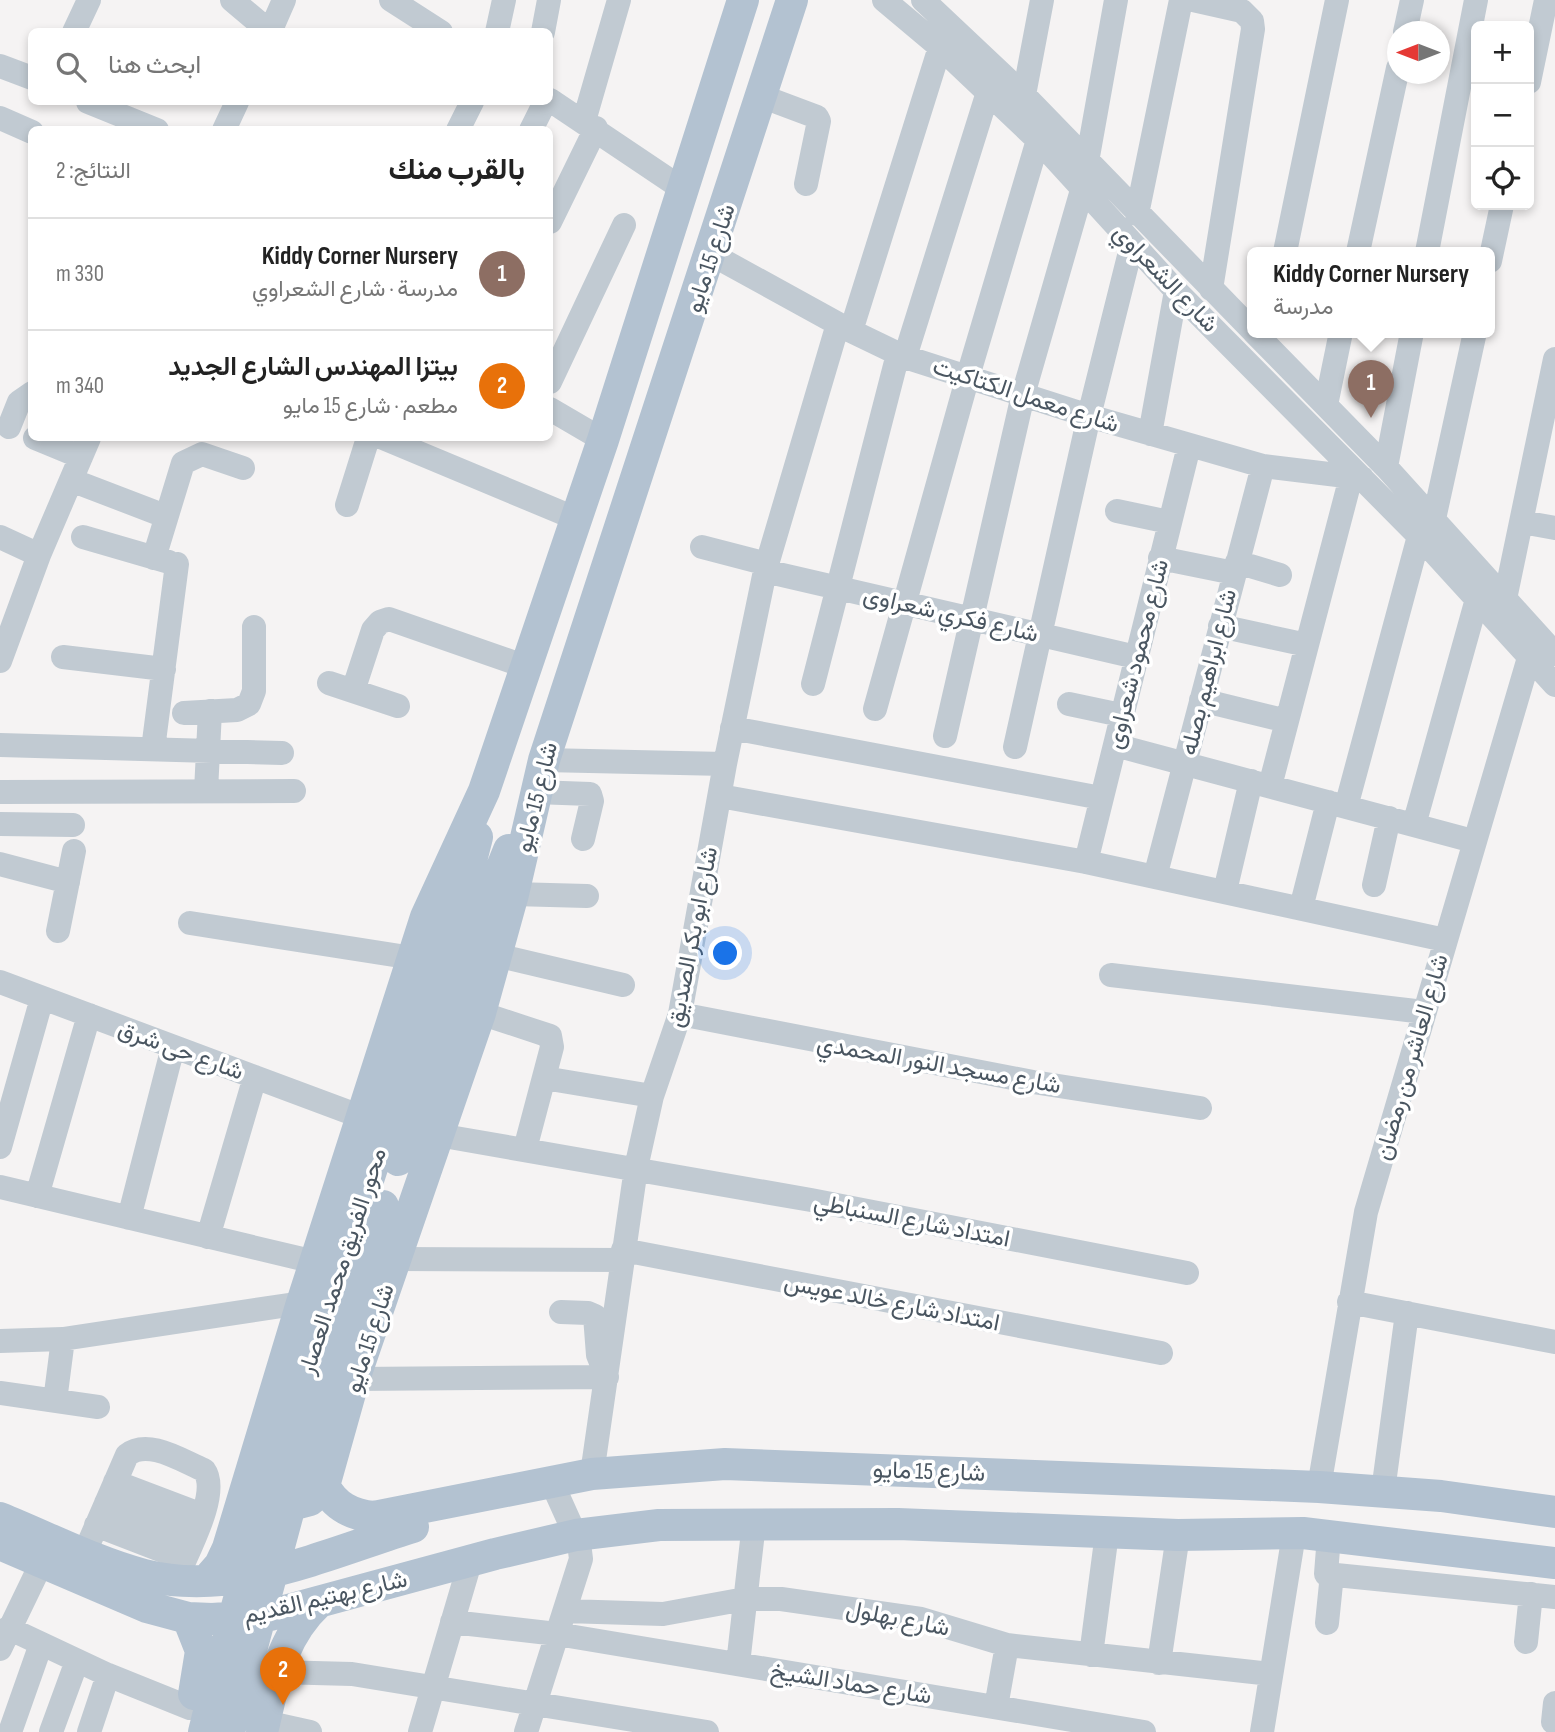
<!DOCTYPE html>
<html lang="ar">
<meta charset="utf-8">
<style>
body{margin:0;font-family:"Sofia Sans Condensed",Vazirmatn,sans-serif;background:#f6f6f6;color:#222;direction:rtl}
.controls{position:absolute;right:21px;top:21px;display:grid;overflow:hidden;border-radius:10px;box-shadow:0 4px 10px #0003}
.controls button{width:63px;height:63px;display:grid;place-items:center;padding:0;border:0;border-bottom:2px solid #e0e0e0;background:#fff;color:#222;font:35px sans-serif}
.compass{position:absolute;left:1387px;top:21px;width:63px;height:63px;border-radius:50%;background:#fff;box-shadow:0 4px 10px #0003;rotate:270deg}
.you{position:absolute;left:726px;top:954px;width:24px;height:24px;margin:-18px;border:5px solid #fff;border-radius:50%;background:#1a73e8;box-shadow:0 0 0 10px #1a73e833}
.badge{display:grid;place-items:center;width:46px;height:46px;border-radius:50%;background:#ea580c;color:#fff;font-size:23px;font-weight:700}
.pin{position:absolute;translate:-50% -58px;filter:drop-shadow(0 2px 4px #0008)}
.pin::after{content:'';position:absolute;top:37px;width:24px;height:21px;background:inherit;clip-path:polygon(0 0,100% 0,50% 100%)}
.popup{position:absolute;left:1247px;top:247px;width:248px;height:91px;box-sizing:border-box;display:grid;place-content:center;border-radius:10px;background:#fff;filter:drop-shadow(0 2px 5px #0005);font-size:23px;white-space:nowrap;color:#767676}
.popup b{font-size:26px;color:#222}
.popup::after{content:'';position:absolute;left:50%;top:100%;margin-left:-14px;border:14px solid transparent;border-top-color:#fff}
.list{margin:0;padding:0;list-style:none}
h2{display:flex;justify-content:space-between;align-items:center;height:91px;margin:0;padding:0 28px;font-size:30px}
h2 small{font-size:23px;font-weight:400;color:#767676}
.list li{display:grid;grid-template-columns:46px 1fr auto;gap:21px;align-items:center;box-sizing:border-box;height:112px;padding:0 28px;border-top:2px solid #e0e0e0}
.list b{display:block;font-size:26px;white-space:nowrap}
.list p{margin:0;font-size:23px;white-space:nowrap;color:#767676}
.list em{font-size:23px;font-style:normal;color:#767676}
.icon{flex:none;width:38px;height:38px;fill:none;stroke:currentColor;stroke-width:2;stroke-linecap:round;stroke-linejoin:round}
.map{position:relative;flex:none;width:1555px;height:1732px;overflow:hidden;direction:ltr}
.search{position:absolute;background:#fff;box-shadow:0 4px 10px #0003;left:28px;top:28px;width:525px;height:77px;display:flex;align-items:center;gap:18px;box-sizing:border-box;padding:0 24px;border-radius:10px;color:#767676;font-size:26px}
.panel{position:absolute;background:#fff;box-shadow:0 4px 10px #0003;left:28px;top:126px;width:525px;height:315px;border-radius:10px;direction:rtl}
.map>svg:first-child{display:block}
</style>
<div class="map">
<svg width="1555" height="1732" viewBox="0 0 1555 1732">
<rect width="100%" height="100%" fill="#f5f3f3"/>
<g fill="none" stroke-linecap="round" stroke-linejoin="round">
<path stroke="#c1cad2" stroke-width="24" d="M 232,0 L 270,32 L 284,0
M 391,0 L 441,32
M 884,0 L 940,47 L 1038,140 L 1176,291 L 1419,536 L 1555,685
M 923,0 L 1024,95 L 1252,330
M 1193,0 L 1242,11 L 1252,21 L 1253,29 L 1211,289
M 74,32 L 89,0
M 497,32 L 504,0
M 543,32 L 549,0
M 1405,32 L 1412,0
M 0,66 L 32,78
M 1529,82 L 1546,0
M 1024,95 L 1042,0
M 761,96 L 817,117 L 819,121 L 806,184
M 550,100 L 684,190
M 88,102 L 157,130
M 0,118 L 32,132
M 584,121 L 619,0
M 224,130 L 237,102
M 458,130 L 472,102
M 531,130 L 545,102
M 1087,162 L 1116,0
M 1137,214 L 1181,0
M 550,222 L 596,128
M 1285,252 L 1337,0
M 1358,252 L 1398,68
M 1427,252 L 1476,0
M 711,254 L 851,331 L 905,357 L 1089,416 L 1263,466 L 1362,478
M 1490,261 L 1502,205
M 851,331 L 940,47
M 1254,332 L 1386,467 L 1555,654
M 905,357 L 988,92
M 550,382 L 624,225
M 1326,405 L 1341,332
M 550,409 L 603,440
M 9,427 L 19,402 L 32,393
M 1150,434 L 1176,291
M 35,438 L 81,457
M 383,438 L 577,519
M 1386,467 L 1412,332
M 71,480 L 165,516
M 347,505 L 368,438
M 1117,511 L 1169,522
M 1434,519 L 1475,332
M 1522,522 L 1555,528
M 0,537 L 39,555
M 83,537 L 169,562
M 702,547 L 767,564
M 154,558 L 183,463 L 202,454 L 243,468
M 1160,558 L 1234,573
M 1237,562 L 1280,575
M 765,571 L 1136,657
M 1505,599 L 1555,359
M 1220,626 L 1307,645
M 63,657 L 164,669
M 0,661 L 39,555 L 89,438
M 329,683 L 398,706
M 813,684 L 898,354
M 353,691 L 373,630 L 380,622 L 389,619 L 527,667
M 1201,700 L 1287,721
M 1069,704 L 1121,715
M 875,709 L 968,376 L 1038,140
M 184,713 L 237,710 L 249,704 L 254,691 L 254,627
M 732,728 L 1101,798
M 945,736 L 1023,395 L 1082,190
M 0,745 L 282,753
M 1115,745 L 1473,841
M 1015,747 L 1089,416 L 1132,244
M 153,749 L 177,564
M 544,760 L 725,764
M 1270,786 L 1351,477
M 206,791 L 210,711
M 0,792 L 294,791
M 535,792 L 590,794 L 592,801 L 583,839
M 720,796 L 1086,862 L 1445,940
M 1346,807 L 1419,536
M 0,824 L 73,825
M 1414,825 L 1477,599
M 1086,862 L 1189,446
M 0,864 L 68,882
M 1155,877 L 1263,466
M 1374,885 L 1389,818
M 1225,891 L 1251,781
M 513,894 L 587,896
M 1301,908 L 1328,802
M 190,923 L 413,958
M 58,931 L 74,851
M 496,955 L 623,985
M 1111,975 L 1424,1012
M 0,982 L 362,1117
M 480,1013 L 550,1036 L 552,1047 L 525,1149
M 680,1014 L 1033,1082 L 1200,1108
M 544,1078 L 652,1096
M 438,1135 L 811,1200 L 1187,1273
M 0,1147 L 42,998
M 0,1187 L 315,1262
M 37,1196 L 89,1015
M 129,1218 L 173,1047
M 208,1237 L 255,1077
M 623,1250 L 1161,1353
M 395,1259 L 622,1260
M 1349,1302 L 1555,1342
M 0,1341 L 63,1339 L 302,1303
M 354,1379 L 607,1377 L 598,1355 L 595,1316 L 588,1313 L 561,1312
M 0,1393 L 98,1407
M 55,1401 L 63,1339
M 592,1474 L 636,1168 L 652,1096 L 680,1014 L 725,764 L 765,571 L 838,324
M 115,1482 L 202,1515
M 1319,1487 L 1366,1212 L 1536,634
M 1383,1491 L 1407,1313
M 106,1503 L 193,1537
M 96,1525 L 184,1559
M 1329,1536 L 1326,1574 L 1555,1597
M 85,1552 L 127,1455 C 148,1438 182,1461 204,1470 C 221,1493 186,1554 176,1580
M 565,1611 L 663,1614 L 745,1599 L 781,1599 L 921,1619 L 1007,1645 L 1271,1674
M 452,1622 L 557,1634 L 1144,1732
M 1327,1623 L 1332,1574
M 8,1628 L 108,1675 L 190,1708
M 1526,1642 L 1531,1594
M 0,1649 L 42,1562
M 1091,1655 L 1107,1533
M 1159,1663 L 1178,1535
M 738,1664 L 754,1523
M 276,1672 L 352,1674 L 707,1732
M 996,1707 L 1007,1645
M 265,1722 L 310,1732
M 1553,1722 L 1555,1703
M 10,1732 L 41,1644
M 51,1732 L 77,1661
M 89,1732 L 108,1675
M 420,1732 L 471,1559
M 526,1732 L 581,1559 L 579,1543 L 552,1483
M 1262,1732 L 1294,1534"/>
<path stroke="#b3c2d1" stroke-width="32" d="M 398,1160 L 471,944 L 509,850
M 254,1466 L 258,1485 L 264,1493 L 281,1503 L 291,1505 L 310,1500 L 324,1486 L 354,1379 L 480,1013 L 513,894 L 544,760 L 792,0
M 324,1486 C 335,1506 351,1515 374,1517 L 592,1474 L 725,1464 L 1319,1487 L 1441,1496 L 1555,1512
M 0,1518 C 47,1537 95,1562 144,1575 C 234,1598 329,1553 413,1527
M 0,1544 L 147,1607 L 188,1618 L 212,1619 L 270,1615 L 495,1554 L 576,1535 L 659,1525 L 898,1524 L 1178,1535 L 1303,1533 L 1555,1563
M 206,1581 L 220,1565 L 228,1548 L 302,1303 L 426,917 L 484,791 L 603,440 L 743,0
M 188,1618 L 201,1651 L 194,1694
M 204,1732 C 275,1447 372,1170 463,892 L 477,837
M 229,1732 L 306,1446 L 383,1206
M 262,1732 C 274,1683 280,1638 319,1602"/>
</g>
<g text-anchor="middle" stroke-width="7" stroke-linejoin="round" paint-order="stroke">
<g font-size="24" fill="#4a5661" stroke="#fff">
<text transform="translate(710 258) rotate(-72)" y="8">شارع 15 مايو</text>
<text transform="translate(1166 278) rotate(46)" y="8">شارع الشعراوي</text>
<text transform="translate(1026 395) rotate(18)" y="8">شارع معمل الكتاكيت</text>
<text transform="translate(951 614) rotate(13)" y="8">شارع فكري شعراوى</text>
<text transform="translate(1137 654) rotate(-76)" y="8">شارع محمود شعراوى</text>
<text transform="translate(1208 672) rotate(-76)" y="8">شارع ابراهيم بصله</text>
<text transform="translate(536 797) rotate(-76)" y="8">شارع 15 مايو</text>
<text transform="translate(692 937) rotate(-79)" y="8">شارع ابو بكر الصديق</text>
<text transform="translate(181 1050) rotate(20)" y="8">شارع حى شرق</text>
<text transform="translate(1411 1057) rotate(-74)" y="8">شارع العاشر من رمضان</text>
<text transform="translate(939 1064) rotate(10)" y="8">شارع مسجد النور المحمدي</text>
<text transform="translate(912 1220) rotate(11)" y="8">امتداد شارع السنباطي</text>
<text transform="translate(342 1261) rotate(-72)" y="8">محور الفريق محمد العصار</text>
<text transform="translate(892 1302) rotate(11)" y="8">امتداد شارع خالد عويس</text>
<text transform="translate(369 1338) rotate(-72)" y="8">شارع 15 مايو</text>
<text transform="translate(929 1471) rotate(2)" y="8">شارع 15 مايو</text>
<text transform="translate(325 1597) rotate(-13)" y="8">شارع بهتيم القديم</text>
<text transform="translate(898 1618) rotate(11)" y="8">شارع بهلول</text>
<text transform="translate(851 1683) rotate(9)" y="8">شارع حماد الشيخ</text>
</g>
</g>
</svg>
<div class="controls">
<button>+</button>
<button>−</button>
<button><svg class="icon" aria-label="locate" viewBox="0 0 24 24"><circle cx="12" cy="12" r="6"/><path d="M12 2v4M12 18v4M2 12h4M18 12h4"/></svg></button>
</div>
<svg class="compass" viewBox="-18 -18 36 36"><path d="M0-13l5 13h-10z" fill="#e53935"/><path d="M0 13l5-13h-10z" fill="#767676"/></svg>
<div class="you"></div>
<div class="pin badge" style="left:1371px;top:418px;background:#8d6e63">1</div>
<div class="popup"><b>Kiddy Corner Nursery</b>مدرسة</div>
<div class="pin badge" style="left:283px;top:1705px;background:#e8710a">2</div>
<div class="search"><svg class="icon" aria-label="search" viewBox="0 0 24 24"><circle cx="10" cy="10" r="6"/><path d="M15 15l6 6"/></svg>ابحث هنا</div>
<section class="panel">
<h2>بالقرب منك<small>النتائج: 2</small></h2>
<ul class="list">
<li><span class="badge" style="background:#8d6e63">1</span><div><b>Kiddy Corner Nursery</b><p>مدرسة · شارع الشعراوي</p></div><em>330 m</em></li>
<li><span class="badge" style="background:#e8710a">2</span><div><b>بيتزا المهندس الشارع الجديد</b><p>مطعم · شارع 15 مايو</p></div><em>340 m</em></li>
</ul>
</section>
</div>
